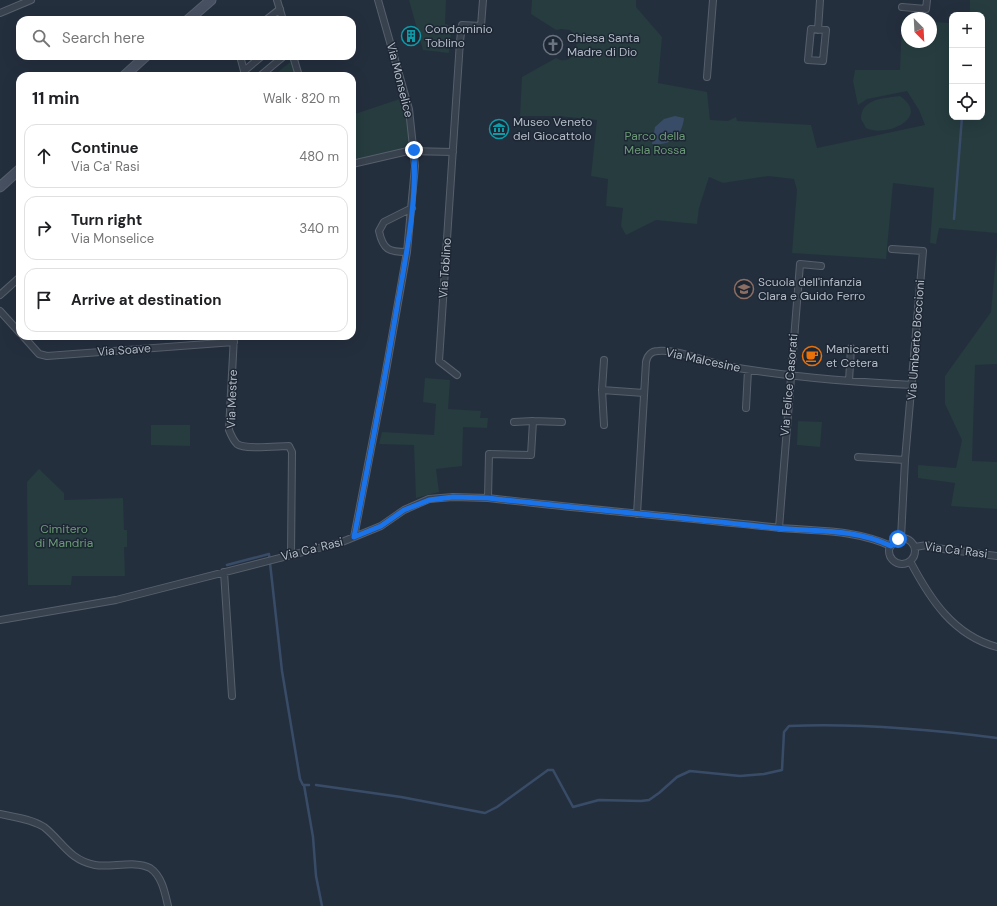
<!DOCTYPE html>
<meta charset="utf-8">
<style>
body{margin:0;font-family:"DM Sans",sans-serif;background:#f6f6f6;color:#202124}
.controls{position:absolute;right:12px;top:12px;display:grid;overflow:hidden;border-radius:8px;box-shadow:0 4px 16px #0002}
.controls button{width:36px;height:36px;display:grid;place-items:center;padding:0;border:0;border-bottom:1px solid #e0e0e0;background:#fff;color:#202124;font:20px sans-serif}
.compass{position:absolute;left:901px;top:12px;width:36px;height:36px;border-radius:50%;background:#fff;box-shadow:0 4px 16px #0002;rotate:156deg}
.stop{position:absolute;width:12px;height:12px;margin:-9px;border:3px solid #1a73e8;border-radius:50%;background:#fff}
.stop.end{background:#1a73e8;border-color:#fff;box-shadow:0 1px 4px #0008}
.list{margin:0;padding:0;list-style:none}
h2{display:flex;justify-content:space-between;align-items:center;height:52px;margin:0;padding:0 16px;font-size:17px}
h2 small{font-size:13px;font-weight:400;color:#757577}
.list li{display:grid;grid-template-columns:26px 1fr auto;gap:12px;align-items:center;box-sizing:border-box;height:64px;margin:0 8px 8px;padding:0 8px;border:1px solid #e0e0e0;border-radius:12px}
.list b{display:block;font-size:15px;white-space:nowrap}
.list p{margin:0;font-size:13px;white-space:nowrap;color:#757577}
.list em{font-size:13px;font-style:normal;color:#757577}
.icon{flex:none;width:22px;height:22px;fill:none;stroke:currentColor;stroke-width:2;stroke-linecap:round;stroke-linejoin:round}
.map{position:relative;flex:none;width:997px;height:906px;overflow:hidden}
.search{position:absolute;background:#fff;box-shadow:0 4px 16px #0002;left:16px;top:16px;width:340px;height:44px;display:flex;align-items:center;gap:10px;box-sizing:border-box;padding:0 14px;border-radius:12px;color:#757577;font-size:15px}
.panel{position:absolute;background:#fff;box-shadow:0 4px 16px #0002;left:16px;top:72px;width:340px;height:268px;border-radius:12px}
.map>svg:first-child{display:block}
</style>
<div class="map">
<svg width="997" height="906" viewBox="0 0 997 906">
<rect width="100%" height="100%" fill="#242f3e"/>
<path fill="#263c3f" d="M 409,0 L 446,0 L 445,24 L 452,26 L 449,53 L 423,50 Z
M 532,0 L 636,0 L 636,7 L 662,37 L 658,83 L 707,92 L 710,120 L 728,121 L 736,117 L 737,121 L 811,125 L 817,148 L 925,125 L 919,110 L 907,91 L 867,99 L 858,105 L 853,81 L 855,70 L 900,70 L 902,20 L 907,20 L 907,42 L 931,42 L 931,22 L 952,23 L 952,117 L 982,117 L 982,15 L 970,15 L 970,0 L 997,0 L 997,233 L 939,228 L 936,244 L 930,243 L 934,188 L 893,183 L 886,259 L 792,253 L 797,190 L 794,179 L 768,176 L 723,183 L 709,177 L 699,208 L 697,224 L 656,220 L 626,235 L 621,226 L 623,208 L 606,206 L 608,179 L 591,176 L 597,120 L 558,116 L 520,116 L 522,77 L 556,58 C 573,68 584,43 570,30 L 561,29 L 556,30 L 531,14 Z
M 294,59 L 299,76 L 273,76 Z
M 900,96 C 932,118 885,138 866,128 L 861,119 C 861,99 883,98 900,96 Z
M 406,97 L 414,150 L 356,163 L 352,148 L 352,115 Z
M 997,246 L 997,364 L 975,365 L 972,461 L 997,462 L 997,509 L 951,506 L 955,483 L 918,478 L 918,465 L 956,468 L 962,440 L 945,404 L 945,376 L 991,312 Z
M 425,378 L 450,380 L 448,409 L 481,411 L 480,418 L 488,418 L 487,428 L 463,427 L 462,466 L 436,469 L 439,492 L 416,498 L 414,445 L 379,444 L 382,432 L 434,435 L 436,404 L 423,402 Z
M 798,421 L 822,422 L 820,447 L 797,445 Z
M 151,425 L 190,425 L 190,446 L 151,445 Z
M 39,469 L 64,493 L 64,500 L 123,498 L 124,530 L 127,530 L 127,547 L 124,547 L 125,576 L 72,576 L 71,585 L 28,585 L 27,482 Z"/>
<path fill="#394c67" d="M 675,116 L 684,118 C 682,136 671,146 652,144 L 655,127 L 664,119 Z"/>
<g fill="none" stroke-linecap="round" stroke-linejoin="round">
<path stroke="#394c67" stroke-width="2.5" d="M 954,219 L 962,117
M 227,565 L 269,554 L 282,671 L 300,779 L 303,785 L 309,785
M 304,785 L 313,837 L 316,876 L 322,906
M 316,785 L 401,797 L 485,813 L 497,807 L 548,770 L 553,770 L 573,807 L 599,800 L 641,801 L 649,800 L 659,793 L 677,777 L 690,771 L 740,776 L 764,774 L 782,770 L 784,732 L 789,726 C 859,723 927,729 997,738"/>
<g stroke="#565f6c" stroke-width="8">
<path id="street" d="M 277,0 L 283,20
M 902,7 L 926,9 L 927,0
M 0,13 L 31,0
M 266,20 L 280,9
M 811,29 L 826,30 L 823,61 L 808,60 Z
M 818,30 L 820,0
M 240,56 L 244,71 L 262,56
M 293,56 L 299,76
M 260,76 L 284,56
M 707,77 L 713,0
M 352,164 L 408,151 L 453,152
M 892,249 L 923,251 L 905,460 L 901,538
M 407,252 C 389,252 383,250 379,231 L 384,222 L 412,208
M 0,295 L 20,277
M 0,311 L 20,333
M 23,336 L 39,354 L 47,356 L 234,342
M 234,336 L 229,430 C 231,435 233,440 237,444 C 245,450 278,446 289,446 L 292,452 L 291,554
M 457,375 L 439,361 L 460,41 L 462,25 L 481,26 L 483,0
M 849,381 L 851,348
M 602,390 L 644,393
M 746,408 L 748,370
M 514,422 L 533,421
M 604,425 L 602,390 L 604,360
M 858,457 L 905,460
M 488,498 L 489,454 L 531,455 L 533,421 L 562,422
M 637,514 L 646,362 C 647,356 651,351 658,351 C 680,349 709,364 732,367 C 791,377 852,382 913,385
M 779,528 L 800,264 L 821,266
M 354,537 L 384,382 L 407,252 L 415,166 L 409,109 L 378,0
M889 551a13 13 0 1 1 26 0a13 13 0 1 1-26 0Z
M 915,547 L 927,545 L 936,548 L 997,556
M 910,561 C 930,599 953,635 997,647
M 224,572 L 232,696
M 0,620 L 116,600 L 342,542 L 381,526 L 404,510 L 429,499 L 453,497 L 488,498 C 583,509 677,517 772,527 C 814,532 851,528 891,546
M 0,814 C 14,817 32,819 44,827 C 62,841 69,860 95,865 C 110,868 136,860 150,868 C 162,876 165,893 168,906"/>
</g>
<g stroke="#565f6c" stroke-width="11">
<path id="secondary" d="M 188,20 L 211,0
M 124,76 L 146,56
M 0,187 L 20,169"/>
</g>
<use href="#street" stroke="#38414e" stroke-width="6"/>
<use href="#secondary" stroke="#465061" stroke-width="9"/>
</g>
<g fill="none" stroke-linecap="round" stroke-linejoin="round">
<path stroke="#1a73e8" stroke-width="5" d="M 414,150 C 417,203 406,256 397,307 C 384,384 369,461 354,537 L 381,526 L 404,510 L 429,500 L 453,497 L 488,498 C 584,509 679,517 775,528 C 815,532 853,528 891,546 L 898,539"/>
</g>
<defs>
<g id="building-ring" transform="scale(1)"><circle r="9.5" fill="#1d2633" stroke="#0f9aa8" stroke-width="1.5"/><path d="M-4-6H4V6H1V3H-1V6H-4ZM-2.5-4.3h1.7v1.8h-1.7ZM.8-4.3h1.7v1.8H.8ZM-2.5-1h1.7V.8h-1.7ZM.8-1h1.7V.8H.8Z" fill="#0f9aa8"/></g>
<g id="church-ring" transform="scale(1)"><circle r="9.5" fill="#1d2633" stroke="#6b7280" stroke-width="1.5"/><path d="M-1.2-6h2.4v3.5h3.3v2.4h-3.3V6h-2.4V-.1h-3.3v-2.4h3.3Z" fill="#6b7280"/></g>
<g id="museum-ring" transform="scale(1)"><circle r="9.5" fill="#1d2633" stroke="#0f9aa8" stroke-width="1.5"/><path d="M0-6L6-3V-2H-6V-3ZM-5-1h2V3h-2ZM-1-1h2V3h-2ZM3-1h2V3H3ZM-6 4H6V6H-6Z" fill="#0f9aa8"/></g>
<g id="school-ring" transform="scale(1)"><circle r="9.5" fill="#1d2633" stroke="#8d6e63" stroke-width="1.5"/><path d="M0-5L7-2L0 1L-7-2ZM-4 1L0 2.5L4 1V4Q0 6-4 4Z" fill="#8d6e63"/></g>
<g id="cafe-ring" transform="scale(1)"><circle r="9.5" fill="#1d2633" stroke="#e8710a" stroke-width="1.5"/><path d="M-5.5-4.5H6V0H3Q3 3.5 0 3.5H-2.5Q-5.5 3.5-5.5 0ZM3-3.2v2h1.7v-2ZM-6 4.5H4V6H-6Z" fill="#e8710a"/></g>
</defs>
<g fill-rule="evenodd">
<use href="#building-ring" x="411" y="36"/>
<use href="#church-ring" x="553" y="45"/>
<use href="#museum-ring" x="499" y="129"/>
<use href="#school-ring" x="744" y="289"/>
<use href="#cafe-ring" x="812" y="356"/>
</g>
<g text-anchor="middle" stroke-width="3" stroke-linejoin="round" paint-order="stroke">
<g font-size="12" fill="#b4bcc9" stroke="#1d2633" text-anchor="start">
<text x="425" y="33">Condominio<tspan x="425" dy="14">Toblino</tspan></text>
<text x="567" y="42">Chiesa Santa<tspan x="567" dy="14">Madre di Dio</tspan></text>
<text x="513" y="126">Museo Veneto<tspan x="513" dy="14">del Giocattolo</tspan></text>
<text x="758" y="286">Scuola dell'infanzia<tspan x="758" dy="14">Clara e Guido Ferro</tspan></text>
<text x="826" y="353">Manicaretti<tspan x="826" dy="14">et Cetera</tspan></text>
</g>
<g font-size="12" fill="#b4bcc9" stroke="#1d2633">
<text transform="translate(400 80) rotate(76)" y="4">Via Monselice</text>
<text transform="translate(445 268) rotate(-86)" y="4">Via Toblino</text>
<text transform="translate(916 340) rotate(-86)" y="4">Via Umberto Boccioni</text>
<text transform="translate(124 350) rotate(-4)" y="4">Via Soave</text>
<text transform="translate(703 360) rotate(12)" y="4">Via Malcesine</text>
<text transform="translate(789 385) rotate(-85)" y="4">Via Felice Casorati</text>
<text transform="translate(232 399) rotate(-88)" y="4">Via Mestre</text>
<text transform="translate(312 549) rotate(-14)" y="4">Via Ca' Rasi</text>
<text transform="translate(956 550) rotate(7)" y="4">Via Ca' Rasi</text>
</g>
<g font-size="12" fill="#6b9a76" stroke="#1d2633">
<text x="655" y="140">Parco della<tspan x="655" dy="14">Mela Rossa</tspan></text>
<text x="64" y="533">Cimitero<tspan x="64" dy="14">di Mandria</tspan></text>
</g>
</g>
</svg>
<div class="controls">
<button>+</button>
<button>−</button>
<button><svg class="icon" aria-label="locate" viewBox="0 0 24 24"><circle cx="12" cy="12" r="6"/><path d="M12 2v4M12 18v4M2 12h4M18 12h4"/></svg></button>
</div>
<svg class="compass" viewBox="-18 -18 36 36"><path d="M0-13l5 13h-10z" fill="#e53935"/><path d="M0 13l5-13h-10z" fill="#757577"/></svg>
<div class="stop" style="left:898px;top:539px"></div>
<div class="stop end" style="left:414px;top:150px"></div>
<div class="search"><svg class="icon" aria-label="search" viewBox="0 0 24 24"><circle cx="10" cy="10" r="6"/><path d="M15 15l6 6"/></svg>Search here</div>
<section class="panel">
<h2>11 min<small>Walk · 820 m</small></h2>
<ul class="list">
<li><svg class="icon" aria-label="ahead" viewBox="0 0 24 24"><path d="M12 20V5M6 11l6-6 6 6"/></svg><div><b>Continue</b><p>Via Ca' Rasi</p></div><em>480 m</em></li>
<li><svg class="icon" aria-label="right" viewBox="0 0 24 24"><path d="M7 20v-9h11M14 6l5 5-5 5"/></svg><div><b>Turn right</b><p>Via Monselice</p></div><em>340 m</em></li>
<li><svg class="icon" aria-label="arrive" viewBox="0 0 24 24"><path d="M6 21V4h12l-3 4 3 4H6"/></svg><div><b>Arrive at destination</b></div></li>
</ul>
</section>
</div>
